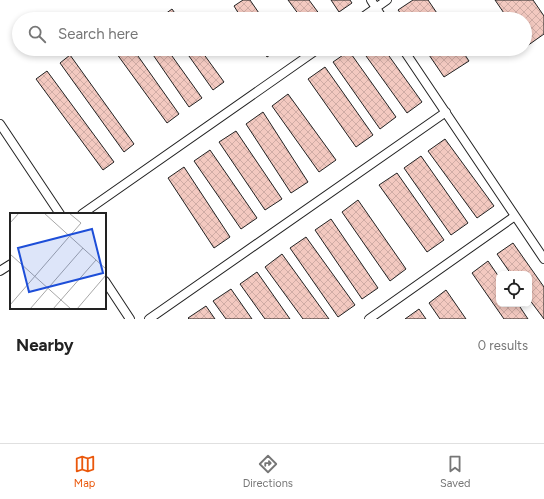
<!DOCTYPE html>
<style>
body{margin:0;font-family:Figtree,sans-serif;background:#f6f6f6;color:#222}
.controls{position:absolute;right:12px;bottom:12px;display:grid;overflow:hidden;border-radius:8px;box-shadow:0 2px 6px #0003}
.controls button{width:36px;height:36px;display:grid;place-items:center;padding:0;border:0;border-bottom:1px solid #e0e0e0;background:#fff;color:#222;font:20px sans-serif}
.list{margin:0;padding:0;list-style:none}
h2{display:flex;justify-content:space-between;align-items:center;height:52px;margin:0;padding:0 16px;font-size:17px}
h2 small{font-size:13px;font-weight:400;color:#767676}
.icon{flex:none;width:22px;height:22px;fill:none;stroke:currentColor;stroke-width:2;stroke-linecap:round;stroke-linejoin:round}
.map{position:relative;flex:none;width:544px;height:319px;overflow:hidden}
.search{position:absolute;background:#fff;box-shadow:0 2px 6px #0003;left:12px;right:12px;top:12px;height:44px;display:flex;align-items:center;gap:10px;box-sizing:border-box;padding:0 14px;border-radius:22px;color:#767676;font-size:15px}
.sheet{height:124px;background:#fff}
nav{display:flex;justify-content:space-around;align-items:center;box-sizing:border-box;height:56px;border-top:1px solid #e0e0e0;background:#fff;font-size:11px;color:#767676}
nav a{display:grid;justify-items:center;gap:2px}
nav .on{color:#ea580c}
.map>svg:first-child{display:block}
</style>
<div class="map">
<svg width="544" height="319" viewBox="0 0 544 319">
<defs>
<pattern id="building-cross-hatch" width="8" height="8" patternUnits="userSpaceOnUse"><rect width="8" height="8" fill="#f3c9c0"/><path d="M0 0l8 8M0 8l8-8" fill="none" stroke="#d0aca5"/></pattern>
</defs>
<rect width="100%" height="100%" fill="#fff"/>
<path fill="url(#building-cross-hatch)" stroke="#222" d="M 243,0 L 250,0 L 263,19 L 242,19 L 234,6 Z
M 288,0 L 309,0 L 323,19 L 302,19 Z
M 331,0 L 350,0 L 352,3 L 339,12 Z
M 413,0 L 428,0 L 441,19 L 405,19 L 398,10 Z
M 495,0 L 533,0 L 544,16 L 544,34 L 527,46 L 525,44 L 525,19 L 508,19 Z
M 172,9 L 179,19 L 162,19 L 161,17 Z
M 115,49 L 133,49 L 179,114 L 167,123 L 114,50 Z
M 149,49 L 167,49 L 202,98 L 189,107 Z
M 184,49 L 200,49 L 224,82 L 213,90 Z
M 262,49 L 279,49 L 267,57 Z
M 361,49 L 384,49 L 422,102 L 407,113 Z
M 425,49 L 461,49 L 469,61 L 444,77 Z
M 349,51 L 396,117 L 380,129 L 333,62 Z
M 70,55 L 134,144 L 124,152 L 60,63 Z
M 325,67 L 373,135 L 356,147 L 308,79 Z
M 47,71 L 114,162 L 103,170 L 36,79 Z
M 288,94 L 336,160 L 319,172 L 272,106 Z
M 263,112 L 308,182 L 291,193 L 246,124 Z
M 236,131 L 282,199 L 265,210 L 219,142 Z
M 445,139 L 494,206 L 477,218 L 428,151 Z
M 210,150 L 257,218 L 241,229 L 194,161 Z
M 421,156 L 468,223 L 451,235 L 404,168 Z
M 184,167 L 230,237 L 214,248 L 168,178 Z
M 397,173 L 444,240 L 427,252 L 379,185 Z
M 358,200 L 406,269 L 390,281 L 342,212 Z
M 331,219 L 378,288 L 362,299 L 315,230 Z
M 306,237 L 355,305 L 338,317 L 290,248 Z
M 513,243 L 544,287 L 544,319 L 529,299 L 529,274 L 511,274 L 497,254 Z
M 282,254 L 329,319 L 303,319 L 265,267 Z
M 488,261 L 499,277 L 499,304 L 518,304 L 528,319 L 504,319 L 472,273 Z
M 257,272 L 290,319 L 265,319 L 240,284 Z
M 231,289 L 252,319 L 226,319 L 213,301 Z
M 446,290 L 466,319 L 440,319 L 429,303 Z
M 206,306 L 215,319 L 189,319 L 188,318 Z
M 419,309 L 426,319 L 405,319 Z"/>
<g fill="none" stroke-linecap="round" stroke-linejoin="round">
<g stroke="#222" stroke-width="10">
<path id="street" d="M 371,0 L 383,19
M 360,19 L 387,0
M 403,49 L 544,259
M 0,124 L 60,214
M 82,214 L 318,49
M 0,271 L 11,264
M 105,281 L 130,319
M 149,319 L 446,112
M 369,319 L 515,216"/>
</g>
<use href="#street" stroke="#fff" stroke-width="8"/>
</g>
<g transform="translate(10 213)">
<rect width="96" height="96" fill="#fff"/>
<path fill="none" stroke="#a7a7a7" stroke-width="1" d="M 34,0 L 96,56M 0,10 L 9,0M 0,41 L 61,96M 0,92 L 71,10 L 59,0M 20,96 L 73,35M 43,96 L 86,47M 67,96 L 96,62"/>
<path fill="#1d4ed8" fill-opacity="0.15" stroke="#1d4ed8" stroke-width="2" d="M 82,16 L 93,60 L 19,79 L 8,35 Z"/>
<rect width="96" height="96" fill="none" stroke="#222" stroke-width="2"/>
</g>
</svg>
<div class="controls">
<button><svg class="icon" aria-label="locate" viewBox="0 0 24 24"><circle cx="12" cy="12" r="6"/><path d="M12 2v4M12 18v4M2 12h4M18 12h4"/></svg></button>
</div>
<div class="search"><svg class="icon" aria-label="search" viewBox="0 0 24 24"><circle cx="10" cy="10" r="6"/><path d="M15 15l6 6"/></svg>Search here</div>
</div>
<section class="sheet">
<h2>Nearby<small>0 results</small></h2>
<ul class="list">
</ul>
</section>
<nav>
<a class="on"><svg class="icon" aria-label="map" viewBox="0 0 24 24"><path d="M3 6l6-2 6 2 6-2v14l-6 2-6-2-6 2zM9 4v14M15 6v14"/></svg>Map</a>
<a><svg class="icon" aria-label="directions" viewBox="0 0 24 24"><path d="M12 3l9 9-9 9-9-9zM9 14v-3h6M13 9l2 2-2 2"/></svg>Directions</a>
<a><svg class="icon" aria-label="saved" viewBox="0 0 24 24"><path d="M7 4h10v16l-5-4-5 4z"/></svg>Saved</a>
</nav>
